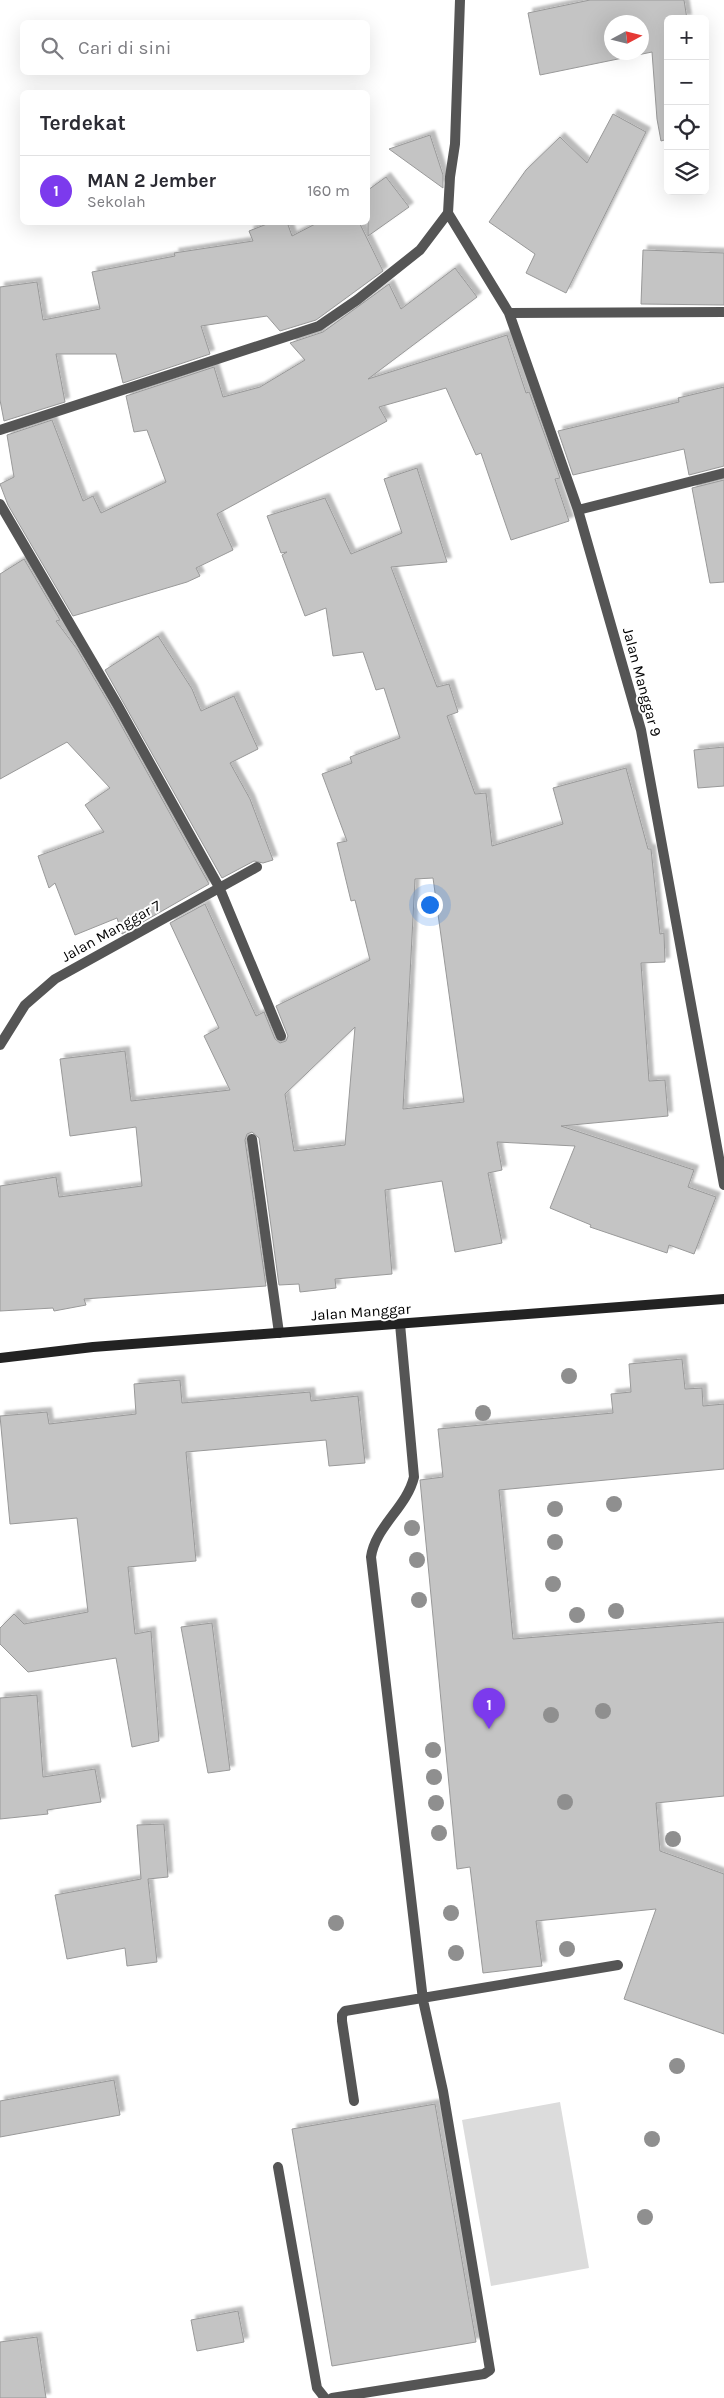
<!DOCTYPE html>
<html lang="id">
<meta charset="utf-8">
<style>
body{margin:0;font-family:Karla,sans-serif;background:#f7f7f7;color:#2b2b33}
.controls{position:absolute;right:15px;top:15px;display:grid;overflow:hidden;border-radius:8px;box-shadow:0 5px 20px #0002}
.controls button{width:45px;height:45px;display:grid;place-items:center;padding:0;border:0;border-bottom:1px solid #e1e1e2;background:#fff;color:#2b2b33;font:25px sans-serif}
.compass{position:absolute;left:604px;top:15px;width:45px;height:45px;border-radius:50%;background:#fff;box-shadow:0 5px 20px #0002;rotate:83deg}
.you{position:absolute;left:429px;top:904px;width:18px;height:18px;margin:-12px;border:4px solid #fff;border-radius:50%;background:#1a73e8;box-shadow:0 0 0 8px #1a73e833}
.badge{display:grid;place-items:center;width:32px;height:32px;border-radius:50%;background:#7c3aed;color:#fff;font-size:16px;font-weight:700}
.pin{position:absolute;translate:-50% -41px;filter:drop-shadow(0 1px 2px #0008)}
.pin::after{content:'';position:absolute;top:26px;width:18px;height:15px;background:inherit;clip-path:polygon(0 0,100% 0,50% 100%)}
.list{margin:0;padding:0;list-style:none}
h2{display:flex;justify-content:space-between;align-items:center;height:65px;margin:0;padding:0 20px;font-size:21px}
h2 small{font-size:16px;font-weight:400;color:#7c7c81}
.list li{display:grid;grid-template-columns:32px 1fr auto;gap:15px;align-items:center;box-sizing:border-box;height:70px;padding:0 20px;border-top:1px solid #e1e1e2}
.list b{display:block;font-size:19px;white-space:nowrap}
.list p{margin:0;font-size:16px;white-space:nowrap;color:#7c7c81}
.list em{font-size:16px;font-style:normal;color:#7c7c81}
.icon{flex:none;width:28px;height:28px;fill:none;stroke:currentColor;stroke-width:2;stroke-linecap:round;stroke-linejoin:round}
.map{position:relative;flex:none;width:724px;height:2398px;overflow:hidden}
.search{position:absolute;background:#fff;box-shadow:0 5px 20px #0002;left:20px;top:20px;width:350px;height:55px;display:flex;align-items:center;gap:12px;box-sizing:border-box;padding:0 18px;border-radius:8px;color:#7c7c81;font-size:19px}
.panel{position:absolute;background:#fff;box-shadow:0 5px 20px #0002;left:20px;top:90px;width:350px;height:135px;border-radius:8px}
.map>svg:first-child{display:block}
</style>
<div class="map">
<svg width="724" height="2398" viewBox="0 0 724 2398">
<defs>
<filter id="shadow"><feDropShadow dx="4.5" dy="-4.5" stdDeviation="1" flood-color="#0004"/></filter>
</defs>
<rect width="100%" height="100%" fill="#fff"/>
<path fill="#dcdcdc" d="M 560,2102 L 589,2268 L 491,2286 L 462,2120 Z"/>
<path fill="#c4c4c4" stroke="#999" fill-rule="evenodd" filter="url(#shadow)" d="M 590,0 L 684,0 L 687,19 L 668,19 L 668,139 L 661,141 L 657,119 L 652,52 L 540,75 L 528,13 ZM 612,22 L 642,22 L 642,52 L 612,52 Z
M 613,114 L 646,132 L 566,293 L 526,273 L 535,254 L 489,222 L 526,170 L 560,137 L 587,163 Z
M 430,135 L 443,175 L 443,188 L 389,149 Z
M 386,177 L 409,207 L 368,236 L 368,190 Z
M 272,222 L 287,222 L 292,236 L 319,222 L 359,222 L 383,271 L 316,320 L 280,331 L 267,316 L 201,326 L 210,354 L 123,383 L 116,354 L 56,354 L 65,402 L 4,421 L 0,400 L 0,287 L 37,282 L 43,320 L 100,309 L 92,272 L 175,256 L 174,253 L 253,241 L 249,231 Z
M 643,250 L 724,253 L 724,305 L 641,304 Z
M 455,268 L 477,297 L 368,379 L 507,335 L 526,393 L 529,392 L 530,394 L 560,478 L 555,479 L 569,521 L 511,540 L 481,453 L 476,455 L 446,388 L 379,407 L 387,421 L 217,514 L 233,550 L 196,568 L 200,576 L 187,582 L 73,616 L 8,505 L 0,484 L 14,477 L 7,435 L 52,420 L 83,501 L 93,496 L 101,513 L 166,482 L 147,430 L 134,432 L 126,396 L 214,367 L 223,397 L 260,387 L 305,360 L 290,343 L 323,332 L 389,284 L 401,309 Z
M 724,387 L 724,466 L 689,475 L 684,449 L 573,475 L 558,431 L 679,402 L 678,398 Z
M 417,468 L 447,562 L 391,567 L 437,687 L 449,684 L 458,712 L 447,716 L 475,794 L 486,793 L 492,846 L 563,824 L 553,788 L 626,768 L 648,849 L 651,849 L 660,934 L 664,933 L 665,962 L 641,963 L 649,1081 L 665,1080 L 668,1116 L 561,1126 L 694,1170 L 688,1187 L 716,1197 L 694,1254 L 669,1245 L 667,1253 L 590,1227 L 591,1225 L 550,1208 L 575,1146 L 497,1142 L 502,1170 L 488,1173 L 502,1243 L 455,1252 L 442,1181 L 385,1190 L 392,1274 L 335,1279 L 336,1288 L 300,1292 L 299,1284 L 279,1285 L 259,1138 L 252,1132 L 247,1134 L 245,1140 L 266,1286 L 84,1299 L 86,1305 L 54,1311 L 53,1308 L 0,1311 L 0,1186 L 56,1177 L 59,1197 L 142,1186 L 136,1127 L 70,1136 L 60,1059 L 125,1051 L 131,1101 L 230,1090 L 204,1036 L 219,1028 L 170,923 L 205,904 L 256,1016 L 264,1012 L 275,1039 L 280,1043 L 286,1041 L 288,1036 L 276,1006 L 370,960 L 355,900 L 351,901 L 337,843 L 347,841 L 322,774 L 352,763 L 350,757 L 400,738 L 384,688 L 376,690 L 363,652 L 333,656 L 326,608 L 305,616 L 282,555 L 287,552 L 281,553 L 267,516 L 325,498 L 351,554 L 402,533 L 384,479 ZM 433,878 L 464,1102 L 403,1109 L 415,879 ZM 355,1027 L 345,1145 L 294,1151 L 285,1094 Z
M 724,480 L 724,582 L 710,583 L 692,488 Z
M 24,559 L 60,620 L 56,621 L 77,649 L 111,707 L 209,884 L 122,934 L 117,918 L 75,935 L 55,883 L 49,888 L 38,856 L 104,832 L 85,805 L 110,788 L 67,742 L 0,779 L 0,574 Z
M 158,636 L 192,689 L 201,711 L 234,696 L 258,749 L 230,763 L 250,799 L 273,860 L 263,863 L 254,861 L 222,878 L 105,670 Z
M 724,747 L 724,786 L 698,788 L 694,750 Z
M 682,1359 L 685,1389 L 702,1388 L 703,1406 L 724,1404 L 724,1469 L 499,1490 L 513,1639 L 724,1622 L 724,1796 L 656,1803 L 660,1851 L 724,1874 L 724,2034 L 624,1999 L 656,1909 L 536,1921 L 542,1966 L 483,1973 L 470,1867 L 457,1869 L 420,1480 L 443,1477 L 438,1429 L 613,1413 L 611,1394 L 631,1392 L 629,1364 Z
M 180,1380 L 182,1403 L 310,1392 L 311,1401 L 358,1396 L 365,1463 L 329,1466 L 326,1440 L 186,1452 L 196,1561 L 128,1567 L 135,1634 L 151,1631 L 159,1741 L 132,1747 L 116,1658 L 28,1672 L 0,1644 L 0,1628 L 14,1614 L 24,1624 L 88,1612 L 77,1518 L 10,1524 L 0,1416 L 47,1412 L 49,1424 L 136,1414 L 134,1384 Z
M 212,1623 L 230,1770 L 208,1773 L 181,1627 Z
M 37,1695 L 43,1777 L 95,1769 L 101,1802 L 47,1810 L 48,1814 L 0,1819 L 0,1698 Z
M 164,1824 L 168,1877 L 148,1879 L 157,1962 L 127,1966 L 125,1948 L 67,1959 L 55,1895 L 141,1879 L 137,1825 Z
M 114,2080 L 120,2115 L 0,2137 L 0,2101 Z
M 435,2104 L 476,2342 L 332,2366 L 292,2129 Z
M 238,2311 L 244,2342 L 197,2351 L 191,2320 Z
M 37,2337 L 46,2398 L 0,2398 L 0,2342 Z"/>
<g fill="none" stroke-linecap="round" stroke-linejoin="round">
<path stroke="#555" stroke-width="10" d="M 354,2101 L 342,2021 L 342,2015 L 345,2011 L 618,1965
M 278,2167 L 317,2388 L 325,2398
M 332,2398 L 484,2374 L 490,2370 L 443,2091 L 423,2000 L 371,1557 C 375,1527 407,1507 414,1477 L 400,1324"/>
<path stroke="#555" stroke-width="10" d="M 448,213 L 509,313 L 578,510 L 641,730 L 724,1185
M 509,313 L 724,312
M 0,430 L 319,326 L 357,300 L 420,250 L 448,213 L 450,177 L 455,144 L 460,0
M 0,504 L 117,704 L 219,887 L 281,1036
M 578,510 L 724,473
M 0,1045 L 25,1005 L 55,979 L 257,867
M 252,1139 L 279,1333"/>
<path stroke="#222" stroke-width="10" d="M 0,1358 L 93,1347 L 724,1299"/>
</g>
<g fill="#8f8f8f">
<circle cx="569" cy="1376" r="8"/>
<circle cx="483" cy="1413" r="8"/>
<circle cx="614" cy="1504" r="8"/>
<circle cx="555" cy="1509" r="8"/>
<circle cx="412" cy="1528" r="8"/>
<circle cx="555" cy="1542" r="8"/>
<circle cx="417" cy="1560" r="8"/>
<circle cx="553" cy="1584" r="8"/>
<circle cx="419" cy="1600" r="8"/>
<circle cx="616" cy="1611" r="8"/>
<circle cx="577" cy="1615" r="8"/>
<circle cx="603" cy="1711" r="8"/>
<circle cx="551" cy="1715" r="8"/>
<circle cx="433" cy="1750" r="8"/>
<circle cx="434" cy="1777" r="8"/>
<circle cx="565" cy="1802" r="8"/>
<circle cx="436" cy="1803" r="8"/>
<circle cx="439" cy="1833" r="8"/>
<circle cx="673" cy="1839" r="8"/>
<circle cx="451" cy="1913" r="8"/>
<circle cx="336" cy="1923" r="8"/>
<circle cx="567" cy="1949" r="8"/>
<circle cx="456" cy="1953" r="8"/>
<circle cx="677" cy="2066" r="8"/>
<circle cx="652" cy="2139" r="8"/>
<circle cx="645" cy="2217" r="8"/>
</g>
<g text-anchor="middle" stroke-width="4" stroke-linejoin="round" paint-order="stroke">
<g font-size="15" fill="#000" stroke="#fff">
<text transform="translate(642 682) rotate(75)" y="5">Jalan Manggar 9</text>
<text transform="translate(111 931) rotate(-29)" y="5">Jalan Manggar 7</text>
<text transform="translate(361 1312) rotate(-4)" y="5">Jalan Manggar</text>
</g>
</g>
</svg>
<div class="controls">
<button>+</button>
<button>−</button>
<button><svg class="icon" aria-label="locate" viewBox="0 0 24 24"><circle cx="12" cy="12" r="6"/><path d="M12 2v4M12 18v4M2 12h4M18 12h4"/></svg></button>
<button><svg class="icon" aria-label="layers" viewBox="0 0 24 24"><path d="M12 4l9 5-9 5-9-5zM3 14l9 5 9-5"/></svg></button>
</div>
<svg class="compass" viewBox="-18 -18 36 36"><path d="M0-13l5 13h-10z" fill="#e53935"/><path d="M0 13l5-13h-10z" fill="#7c7c81"/></svg>
<div class="you"></div>
<div class="pin badge" style="left:489px;top:1729px">1</div>
<div class="search"><svg class="icon" aria-label="search" viewBox="0 0 24 24"><circle cx="10" cy="10" r="6"/><path d="M15 15l6 6"/></svg>Cari di sini</div>
<section class="panel">
<h2>Terdekat<small></small></h2>
<ul class="list">
<li><span class="badge">1</span><div><b>MAN 2 Jember</b><p>Sekolah</p></div><em>160 m</em></li>
</ul>
</section>
</div>
